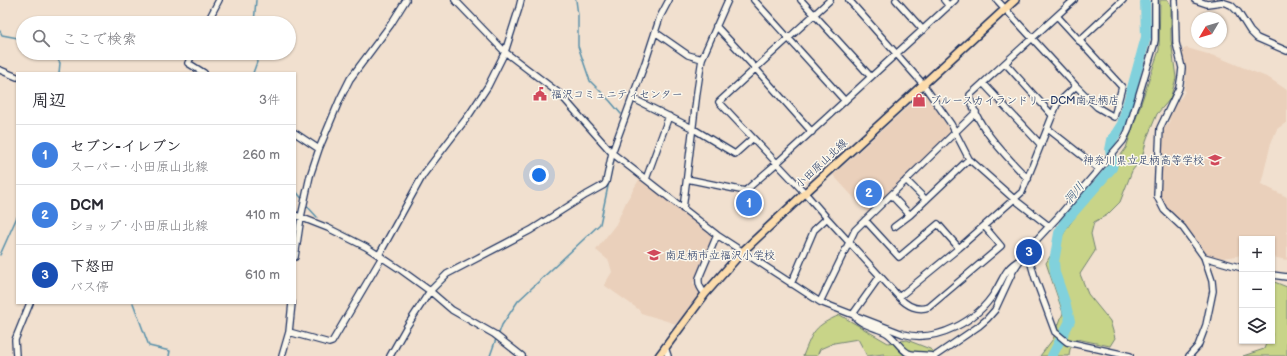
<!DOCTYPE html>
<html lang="ja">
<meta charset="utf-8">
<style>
body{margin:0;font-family:"Balsamiq Sans","Klee One",sans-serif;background:#f2f2f3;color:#2b2b33}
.controls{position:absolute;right:12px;bottom:12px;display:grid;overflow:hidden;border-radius:0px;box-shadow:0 1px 3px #0004}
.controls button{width:36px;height:36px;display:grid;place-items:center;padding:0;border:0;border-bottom:1px solid #e1e1e2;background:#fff;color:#2b2b33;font:20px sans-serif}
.compass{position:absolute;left:1191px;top:12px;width:36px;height:36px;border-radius:50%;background:#fff;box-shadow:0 1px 3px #0004;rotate:232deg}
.you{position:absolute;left:539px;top:175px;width:14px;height:14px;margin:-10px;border:3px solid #fff;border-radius:50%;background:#1a73e8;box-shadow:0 0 0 6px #1a73e833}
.badge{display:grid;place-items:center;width:26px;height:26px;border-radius:50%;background:#d93025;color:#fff;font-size:13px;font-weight:700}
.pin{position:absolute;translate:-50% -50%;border:2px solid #fff;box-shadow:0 1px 4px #0006}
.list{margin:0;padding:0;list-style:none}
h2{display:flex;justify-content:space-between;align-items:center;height:52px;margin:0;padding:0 16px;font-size:17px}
h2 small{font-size:13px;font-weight:400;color:#7c7c81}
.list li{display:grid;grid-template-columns:26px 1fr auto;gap:12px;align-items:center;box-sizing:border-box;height:60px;padding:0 16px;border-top:1px solid #e1e1e2}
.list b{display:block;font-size:15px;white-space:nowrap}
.list p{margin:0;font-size:13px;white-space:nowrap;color:#7c7c81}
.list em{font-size:13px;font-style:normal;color:#7c7c81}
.icon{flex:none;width:22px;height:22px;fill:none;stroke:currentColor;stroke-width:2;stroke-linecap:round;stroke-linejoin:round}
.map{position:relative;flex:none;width:1287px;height:356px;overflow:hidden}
.search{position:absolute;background:#fff;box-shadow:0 1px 3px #0004;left:16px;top:16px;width:280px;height:44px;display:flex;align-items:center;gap:10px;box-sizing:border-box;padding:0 14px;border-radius:22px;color:#7c7c81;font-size:15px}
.panel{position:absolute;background:#fff;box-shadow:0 1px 3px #0004;left:16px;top:72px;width:280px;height:232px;border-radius:0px}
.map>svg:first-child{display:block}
</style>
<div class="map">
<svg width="1287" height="356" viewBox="0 0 1287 356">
<rect width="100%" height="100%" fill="#f1e0cf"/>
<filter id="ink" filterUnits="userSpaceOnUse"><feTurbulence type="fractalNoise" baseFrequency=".025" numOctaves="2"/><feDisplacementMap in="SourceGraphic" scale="8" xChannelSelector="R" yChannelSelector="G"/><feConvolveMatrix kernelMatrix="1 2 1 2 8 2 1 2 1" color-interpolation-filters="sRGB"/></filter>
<g filter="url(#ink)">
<path fill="#ead0bb" d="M 1187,48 L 1218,57 L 1254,72 L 1269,78 L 1287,90 L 1287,122 L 1277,129 L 1271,143 L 1261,184 L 1287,197 L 1287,260 L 1272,257 L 1272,239 L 1242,239 L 1242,254 L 1237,256 L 1222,258 L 1205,254 L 1185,226 L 1170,211 L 1163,202 L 1161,196 L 1161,186 L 1164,127 L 1167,126 L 1170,120 L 1168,117 L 1176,102 L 1181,98 L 1185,91 L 1184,89 L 1186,76 L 1181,53 L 1184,49 Z
M 924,92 L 950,130 L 949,135 L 868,213 L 833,175 Z
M 640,178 L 715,237 L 693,283 L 698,287 L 701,292 L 676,324 L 641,313 L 638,309 L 604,285 L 612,272 L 609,261 L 596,250 L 616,224 L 626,202 Z"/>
<path fill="#c8d488" stroke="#728273" d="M 1160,0 L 1168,0 L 1171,6 L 1171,40 L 1176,78 L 1170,99 L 1157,114 L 1147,138 L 1142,158 L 1132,171 L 1120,202 L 1107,215 L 1094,222 L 1091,234 L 1095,251 L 1080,274 L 1088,294 L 1110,321 L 1115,338 L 1110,346 L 1077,339 L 1070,349 L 1069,356 L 1040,356 L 1053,339 L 1063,313 L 1046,263 L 1069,225 L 1126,148 L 1159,50 Z
M 1272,281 L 1287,287 L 1287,356 L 1243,356 L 1264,349 L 1267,341 L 1272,341 Z
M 840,315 L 888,343 L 907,340 L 930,349 L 940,356 L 885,356 L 884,354 L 867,356 L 858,339 L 834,343 L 820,349 L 817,356 L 803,356 C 813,331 814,326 840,315 Z"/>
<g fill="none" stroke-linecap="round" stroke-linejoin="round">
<path stroke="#5890aa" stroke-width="1.5" d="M 576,0 L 578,15 L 578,46 L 590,81 L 610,101 L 621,114
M 254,23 L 256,0
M 0,31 L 2,35 L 23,39
M 54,53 L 60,63 L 59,73
M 253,73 L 257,62 L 255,53
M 295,190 L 303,200
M 306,205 L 317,217
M 0,255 L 17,217
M 133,303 L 149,346 L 170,351 L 169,356
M 498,336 L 502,325 L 518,301 L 600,224 L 614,158
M 490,356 L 496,339"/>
<path stroke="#81d1dc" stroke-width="10" d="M 1052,356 L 1070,321 L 1065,302 L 1055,273 L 1054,262 L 1059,233 L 1065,222 L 1112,168 L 1113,164 L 1110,150 L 1112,140 L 1122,124 L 1146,37 L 1145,0"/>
<g stroke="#1b2f5e" stroke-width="8">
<path id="minor" d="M 455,0 L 505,52 L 560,94 L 612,153 L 717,235 L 820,302 L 903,334 C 937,343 977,321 995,292 C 1005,276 1004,269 1021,259
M 754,0 L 845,101
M 801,0 L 871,77
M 830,0 L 719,102 L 805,193 L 827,218 L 899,297 L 959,248 L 1022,192 L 1057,104 L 1076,86 L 997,0
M 849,0 L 923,84 L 951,124 L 969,159 L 1014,199 L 1050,227
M 896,0 L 923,30
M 944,0 L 949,6
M 1175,0 L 1176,43 L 1182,68 L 1181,77 L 1179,88 L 1160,128 L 1157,196 L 1164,210 L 1183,228 L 1204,257 L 1212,281 L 1213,291 L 1206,325 L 1198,346 L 1189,356
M 1195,0 L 1207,4 L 1222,2 L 1231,5 L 1238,12 L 1250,31 L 1257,38 L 1287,51
M 1057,16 L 1122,87 L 1114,117 L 1097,107 L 1076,86
M 207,23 L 219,0
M 716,26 L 756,69 L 812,132
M 655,32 L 688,55 L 702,59
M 1079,41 L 1123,0
M 193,53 L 188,63 L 204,73
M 1005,63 L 1052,115
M 0,70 L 17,77
M 983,83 L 1041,145
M 632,98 L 692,128 L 735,154 L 753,138
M 1047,128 L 1099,169
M 295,133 L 319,149
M 646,179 L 669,116
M 687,179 L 745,191 L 777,163 L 955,0
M 1028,179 C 1008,158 974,125 970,95 L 1074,0
M 906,180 L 926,200
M 891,195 L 910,215
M 683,209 L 697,92 L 702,59 L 728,0
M 295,215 L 328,228 L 366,247 L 401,270 L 430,291 L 452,310 L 494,334 L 522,356
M 865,220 L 899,257 L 938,224 L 959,248
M 894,227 L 910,215 L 969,159
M 1027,250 L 1035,278 L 1055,332 L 1067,342 L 1130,356
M 379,255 L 423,175 L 469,115 L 488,86 L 505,52 L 519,8 L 521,0
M 295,257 L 301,217 L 310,176 L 319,149 L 340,99 L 350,79 L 391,24 L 406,0
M 1204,257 L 1242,268
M 1272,275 L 1287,277
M 880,276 L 853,314 C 859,325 875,327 885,332 C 895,337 899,348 908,353 C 916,356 925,354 933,356
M 791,284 L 814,230 L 827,218
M 705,294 C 701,289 698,285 699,278 L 717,235
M 899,297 C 907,306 918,311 929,307 L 1001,246 L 984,226
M 820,302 L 855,230 L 976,112
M 289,332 L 329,343 L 332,342 L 382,257
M 665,347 L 668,356
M 16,356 L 15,340 L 30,303
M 282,356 L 289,332 L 292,303
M 390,356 L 407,326 L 430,291 L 447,274 L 531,230 L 586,195 L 604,185 L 606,182 L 612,153 L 645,63 L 660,17 L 669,0
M 935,356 L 979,326 L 987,319 L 995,310 L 1013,271 L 1027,250 L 1057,218 L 1123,141 L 1128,131 L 1154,45 L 1155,40 L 1155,0"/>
</g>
<g stroke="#1b2f5e" stroke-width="10">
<path id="major" d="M 659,356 L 705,294 L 742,252 L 805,193 L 1015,0"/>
</g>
<use href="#minor" stroke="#fbf7ec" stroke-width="5.5"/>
<use href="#major" stroke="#fcdcac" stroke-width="7"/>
</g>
</g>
<defs>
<g id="civic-bare" transform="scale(1.08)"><path d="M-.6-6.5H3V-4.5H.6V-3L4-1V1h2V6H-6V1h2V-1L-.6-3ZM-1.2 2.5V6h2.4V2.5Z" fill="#d1495b" stroke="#fbf7ec" stroke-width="2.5" paint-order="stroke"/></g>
<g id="shop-bare" transform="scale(1.08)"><path d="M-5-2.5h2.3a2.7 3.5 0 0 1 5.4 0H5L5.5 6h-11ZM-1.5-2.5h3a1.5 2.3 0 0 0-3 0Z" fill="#d1495b" stroke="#fbf7ec" stroke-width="2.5" paint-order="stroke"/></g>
<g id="school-bare" transform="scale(1.08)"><path d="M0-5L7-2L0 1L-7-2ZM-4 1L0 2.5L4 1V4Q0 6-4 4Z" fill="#d1495b" stroke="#fbf7ec" stroke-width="2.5" paint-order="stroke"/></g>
</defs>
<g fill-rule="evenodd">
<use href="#civic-bare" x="540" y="94"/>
<use href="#shop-bare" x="919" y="100"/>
<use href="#school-bare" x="1215" y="160"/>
<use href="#school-bare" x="654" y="255"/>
</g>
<g text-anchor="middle" stroke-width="3" stroke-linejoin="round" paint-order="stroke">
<g font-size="11" fill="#1b2f5e" stroke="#fbf7ec" text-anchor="start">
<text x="551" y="98">福沢コミュニティセンター</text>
<text x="930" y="104">ブルースカイランドリーDCM南足柄店</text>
<text x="1204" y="164" text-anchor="end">神奈川県立足柄高等学校</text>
<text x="665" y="259">南足柄市立福沢小学校</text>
</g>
<g font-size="11" fill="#1b2f5e" stroke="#fbf7ec">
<text transform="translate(821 163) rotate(-43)" y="4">小田原山北線</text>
</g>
<g font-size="12" font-style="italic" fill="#34587e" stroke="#fbf7ec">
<text transform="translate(1074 193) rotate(-49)" y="4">洞川</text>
</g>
</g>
</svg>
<div class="controls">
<button>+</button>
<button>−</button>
<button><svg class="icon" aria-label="layers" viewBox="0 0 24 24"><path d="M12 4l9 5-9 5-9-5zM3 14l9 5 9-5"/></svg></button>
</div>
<svg class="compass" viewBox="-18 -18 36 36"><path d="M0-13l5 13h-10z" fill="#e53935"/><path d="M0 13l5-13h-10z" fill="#7c7c81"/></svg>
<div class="you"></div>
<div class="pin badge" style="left:749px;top:203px;background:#3f7fe0">1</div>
<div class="pin badge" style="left:869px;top:193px;background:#3f7fe0">2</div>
<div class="pin badge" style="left:1029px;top:252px;background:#1a4fb4">3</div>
<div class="search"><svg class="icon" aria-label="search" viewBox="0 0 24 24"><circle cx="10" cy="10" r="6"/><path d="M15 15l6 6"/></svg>ここで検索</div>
<section class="panel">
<h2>周辺<small>3件</small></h2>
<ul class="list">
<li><span class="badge" style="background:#3f7fe0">1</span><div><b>セブン-イレブン</b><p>スーパー · 小田原山北線</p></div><em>260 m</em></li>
<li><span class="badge" style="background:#3f7fe0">2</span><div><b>DCM</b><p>ショップ · 小田原山北線</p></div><em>410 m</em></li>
<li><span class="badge" style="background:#1a4fb4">3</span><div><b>下怒田</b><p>バス停</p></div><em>610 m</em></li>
</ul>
</section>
</div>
